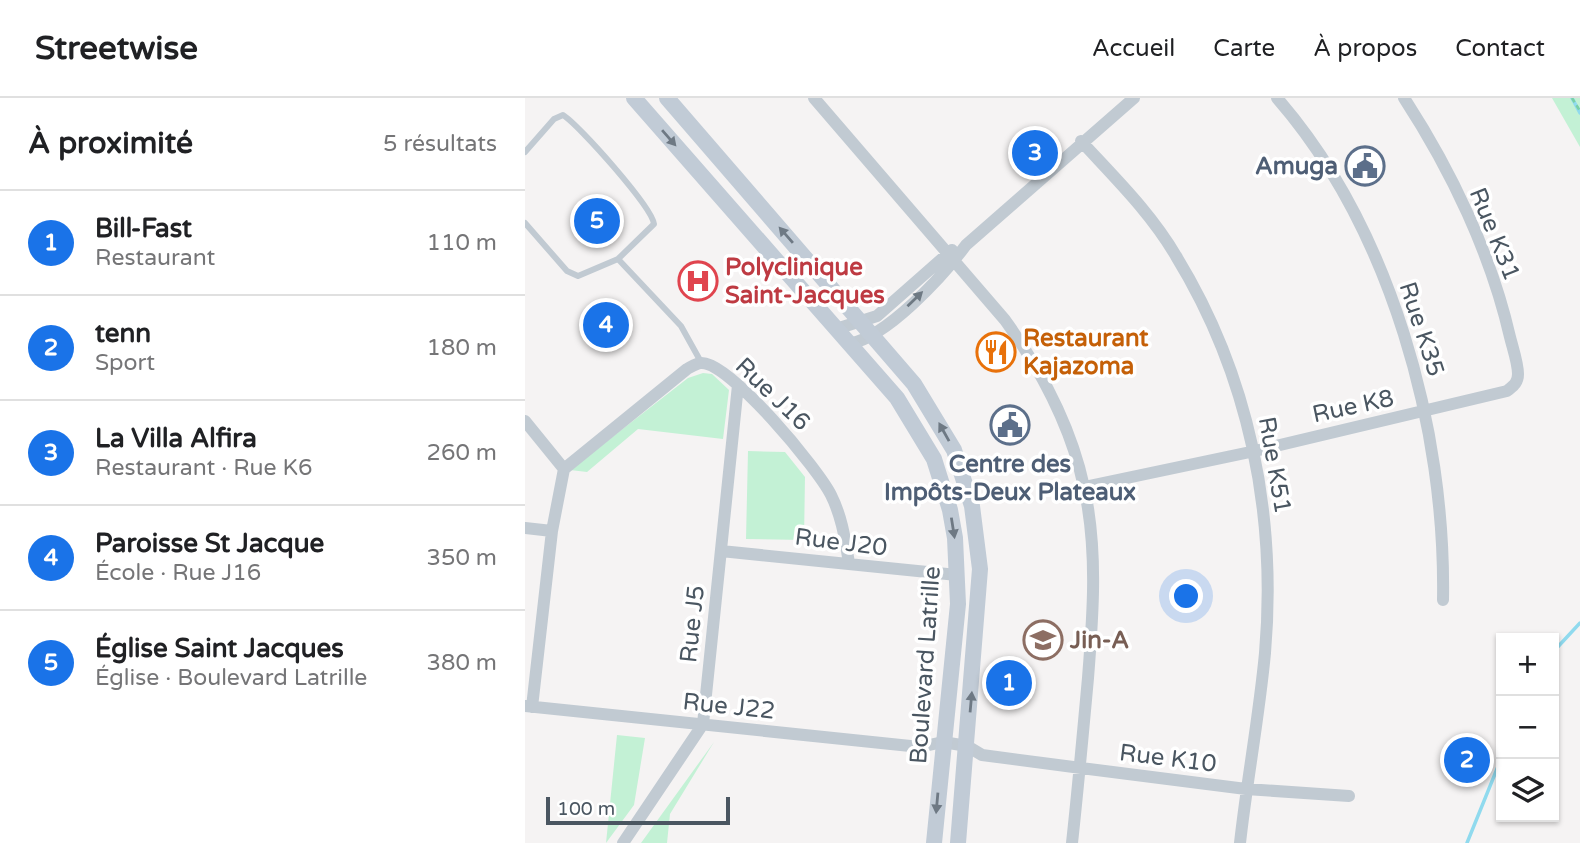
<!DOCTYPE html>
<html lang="fr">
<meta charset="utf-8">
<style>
body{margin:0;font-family:"Varela Round",sans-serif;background:#f6f6f6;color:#202124}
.controls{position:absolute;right:21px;bottom:21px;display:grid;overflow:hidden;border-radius:0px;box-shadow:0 2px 5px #0004}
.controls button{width:63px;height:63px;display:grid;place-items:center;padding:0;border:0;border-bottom:2px solid #e0e0e0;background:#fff;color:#202124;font:35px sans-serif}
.scale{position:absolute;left:21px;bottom:18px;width:184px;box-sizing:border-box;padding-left:7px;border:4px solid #4a5661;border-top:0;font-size:19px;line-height:24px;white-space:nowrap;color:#4a5661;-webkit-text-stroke:5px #fff;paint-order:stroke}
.you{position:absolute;left:662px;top:499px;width:24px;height:24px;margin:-18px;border:5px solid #fff;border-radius:50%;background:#1a73e8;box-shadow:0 0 0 10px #1a73e833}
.badge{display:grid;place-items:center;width:46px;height:46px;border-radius:50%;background:#1a73e8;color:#fff;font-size:23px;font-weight:700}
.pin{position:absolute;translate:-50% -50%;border:4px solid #fff;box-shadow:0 2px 7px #0006}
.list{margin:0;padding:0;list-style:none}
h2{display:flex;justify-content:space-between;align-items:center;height:91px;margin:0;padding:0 28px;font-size:30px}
h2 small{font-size:23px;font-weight:400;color:#757577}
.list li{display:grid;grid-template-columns:46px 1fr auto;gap:21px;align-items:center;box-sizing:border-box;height:105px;padding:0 28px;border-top:2px solid #e0e0e0}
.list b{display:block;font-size:26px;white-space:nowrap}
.list p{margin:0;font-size:23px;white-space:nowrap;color:#757577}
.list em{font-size:23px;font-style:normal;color:#757577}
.icon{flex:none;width:38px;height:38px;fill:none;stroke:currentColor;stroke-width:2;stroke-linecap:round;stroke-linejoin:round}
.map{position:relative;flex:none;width:1055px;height:745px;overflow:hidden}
header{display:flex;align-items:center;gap:42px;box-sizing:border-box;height:98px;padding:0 35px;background:#fff;border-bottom:2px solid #e0e0e0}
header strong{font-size:33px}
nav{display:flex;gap:38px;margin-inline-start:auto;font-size:24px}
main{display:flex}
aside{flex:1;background:#fff}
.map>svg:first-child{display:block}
</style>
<header>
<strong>Streetwise</strong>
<nav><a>Accueil</a><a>Carte</a><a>À propos</a><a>Contact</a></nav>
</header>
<main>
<aside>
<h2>À proximité<small>5 résultats</small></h2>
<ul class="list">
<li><span class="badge">1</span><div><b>Bill-Fast</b><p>Restaurant</p></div><em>110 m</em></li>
<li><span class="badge">2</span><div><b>tenn</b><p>Sport</p></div><em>180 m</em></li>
<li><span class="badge">3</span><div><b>La Villa Alfira</b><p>Restaurant · Rue K6</p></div><em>260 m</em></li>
<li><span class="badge">4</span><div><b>Paroisse St Jacque</b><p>École · Rue J16</p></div><em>350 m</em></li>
<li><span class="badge">5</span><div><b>Église Saint Jacques</b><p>Église · Boulevard Latrille</p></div><em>380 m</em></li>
</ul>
</aside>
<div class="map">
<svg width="1055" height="745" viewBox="0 0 1055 745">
<rect width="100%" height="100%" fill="#f5f3f3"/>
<path fill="#c3f1d5" d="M 1027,0 L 1055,0 L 1055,49 Z
M 178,275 L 187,276 L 204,292 L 198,341 L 113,331 L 62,374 L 45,372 L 163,280 Z
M 223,353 L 260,354 L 280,379 L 279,442 L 221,441 Z
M 92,637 L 120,640 L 109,707 L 81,745 Z
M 941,637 L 961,646 L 942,687 L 922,678 Z
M 189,644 L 145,716 L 142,745 L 116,745 Z"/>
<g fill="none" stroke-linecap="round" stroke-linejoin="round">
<path stroke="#90daee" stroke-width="3.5" d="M 1047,0 L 1055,15
M 1029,553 L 1055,525
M 942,745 L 976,661"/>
<path stroke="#7ad0a6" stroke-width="2.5" stroke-dasharray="5 3.5" stroke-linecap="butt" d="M 1047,0 L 1055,13"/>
<path stroke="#c1cad2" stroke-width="6" d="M 0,54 L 29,21 L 38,17 C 54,27 127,109 129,126 L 93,161 L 53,178 L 42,173 L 0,125
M 93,161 L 156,228 L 176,264"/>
<path stroke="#c1cad2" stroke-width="12" d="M 289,0 L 480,222 C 516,272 546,328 559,389 C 573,452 568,517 563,580 C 558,635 553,690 547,745
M 752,0 C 866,131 921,331 918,502
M 556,43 C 590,80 626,115 651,158 C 724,277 752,416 740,555 C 734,619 722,682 715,745
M 311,231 L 352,218 L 427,152
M 324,246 C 362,239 418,178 441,147 L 609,0
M 0,323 L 39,371
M 39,371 L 162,271 C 166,269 172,265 176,265 C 204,263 294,372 306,397 C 317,419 320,441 324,465
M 559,389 L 730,353 L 982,293 C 988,288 993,285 993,276 C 993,265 988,251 985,239 C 966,156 926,72 879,0
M 0,430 L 27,433
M 196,453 L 432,477
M 0,608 L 395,649 L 418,644 L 442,648 L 457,657 L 556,670 L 721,691 L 824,698
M 7,609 L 27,433 L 39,371
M 98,745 L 178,626 L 213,287"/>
<path stroke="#c1cbd6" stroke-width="16" d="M 109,0 L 372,300 L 409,361 L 425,412 L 430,440 L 433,506 L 409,745
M 142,0 L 389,286 L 429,352 L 447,408 L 455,471 L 433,745"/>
</g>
<defs><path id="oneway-solid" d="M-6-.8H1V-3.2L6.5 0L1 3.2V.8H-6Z" transform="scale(1.75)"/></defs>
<g fill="#6e7984">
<use href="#oneway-solid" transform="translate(144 40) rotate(49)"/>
<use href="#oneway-solid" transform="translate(261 137) rotate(-131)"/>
<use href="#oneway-solid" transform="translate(419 334) rotate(-119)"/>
<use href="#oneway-solid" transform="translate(428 430) rotate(81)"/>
<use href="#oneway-solid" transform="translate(446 604) rotate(-85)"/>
<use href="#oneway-solid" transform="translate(412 705) rotate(95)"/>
</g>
<use fill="#6e7983" href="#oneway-solid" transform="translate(390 201) rotate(-44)"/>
<defs>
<g id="civic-ring" transform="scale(2.0125)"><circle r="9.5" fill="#fff" stroke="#5c6f8a" stroke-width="1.5"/><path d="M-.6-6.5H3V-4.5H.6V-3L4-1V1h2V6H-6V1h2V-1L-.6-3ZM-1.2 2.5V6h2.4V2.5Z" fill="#5c6f8a"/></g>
<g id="hospital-ring" transform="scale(2.0125)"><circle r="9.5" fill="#fff" stroke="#e0444e" stroke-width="1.5"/><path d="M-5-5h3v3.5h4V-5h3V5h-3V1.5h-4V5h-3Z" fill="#e0444e"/></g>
<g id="restaurant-ring" transform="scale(2.0125)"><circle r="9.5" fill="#fff" stroke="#e8710a" stroke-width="1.5"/><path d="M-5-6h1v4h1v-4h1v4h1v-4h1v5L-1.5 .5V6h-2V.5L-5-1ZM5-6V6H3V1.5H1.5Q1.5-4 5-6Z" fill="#e8710a"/></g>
<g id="school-ring" transform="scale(2.0125)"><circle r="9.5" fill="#fff" stroke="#8d6e63" stroke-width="1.5"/><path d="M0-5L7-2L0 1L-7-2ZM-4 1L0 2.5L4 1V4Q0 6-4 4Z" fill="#8d6e63"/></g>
</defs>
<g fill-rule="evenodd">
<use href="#civic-ring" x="840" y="68"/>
<use href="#hospital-ring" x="173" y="183"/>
<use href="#restaurant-ring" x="471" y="254"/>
<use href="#civic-ring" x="485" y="327"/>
<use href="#school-ring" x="518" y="542"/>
</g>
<g text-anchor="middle" stroke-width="7" stroke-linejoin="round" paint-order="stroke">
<g font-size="24" font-weight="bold" fill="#4e5e75" stroke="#fff" text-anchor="end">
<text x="813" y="76">Amuga</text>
<text x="485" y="374" text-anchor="middle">Centre des<tspan x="485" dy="28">Impôts-Deux Plateaux</tspan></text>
</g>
<g font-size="24" fill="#4a5661" stroke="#fff">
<text transform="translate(970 136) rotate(68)" y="8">Rue K31</text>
<text transform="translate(897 231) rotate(72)" y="8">Rue K35</text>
<text transform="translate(248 296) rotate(44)" y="8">Rue J16</text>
<text transform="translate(828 308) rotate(-12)" y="8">Rue K8</text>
<text transform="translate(750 367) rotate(80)" y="8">Rue K51</text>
<text transform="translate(316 444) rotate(7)" y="8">Rue J20</text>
<text transform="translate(167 526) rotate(-84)" y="8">Rue J5</text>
<text transform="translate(400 567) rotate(-86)" y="8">Boulevard Latrille</text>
<text transform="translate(204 608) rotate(6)" y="8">Rue J22</text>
<text transform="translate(643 660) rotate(7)" y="8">Rue K10</text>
</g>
<g font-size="24" font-weight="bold" fill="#be3a42" stroke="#fff" text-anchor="start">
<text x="200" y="177">Polyclinique<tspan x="200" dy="28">Saint-Jacques</tspan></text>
</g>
<g font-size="24" font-weight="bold" fill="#c56008" stroke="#fff" text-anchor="start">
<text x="498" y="248">Restaurant<tspan x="498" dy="28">Kajazoma</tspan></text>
</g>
<g font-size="24" font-weight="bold" fill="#785e54" stroke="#fff" text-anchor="start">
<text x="545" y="550">Jin-A</text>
</g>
</g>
</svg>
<div class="controls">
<button>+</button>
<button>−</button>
<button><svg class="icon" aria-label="layers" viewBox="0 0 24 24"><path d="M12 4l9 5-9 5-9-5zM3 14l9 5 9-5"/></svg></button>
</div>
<div class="scale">100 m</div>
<div class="you"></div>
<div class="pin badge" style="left:484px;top:585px">1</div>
<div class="pin badge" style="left:942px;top:662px">2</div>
<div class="pin badge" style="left:510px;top:55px">3</div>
<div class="pin badge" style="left:81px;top:227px">4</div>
<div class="pin badge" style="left:72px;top:123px">5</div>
</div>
</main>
